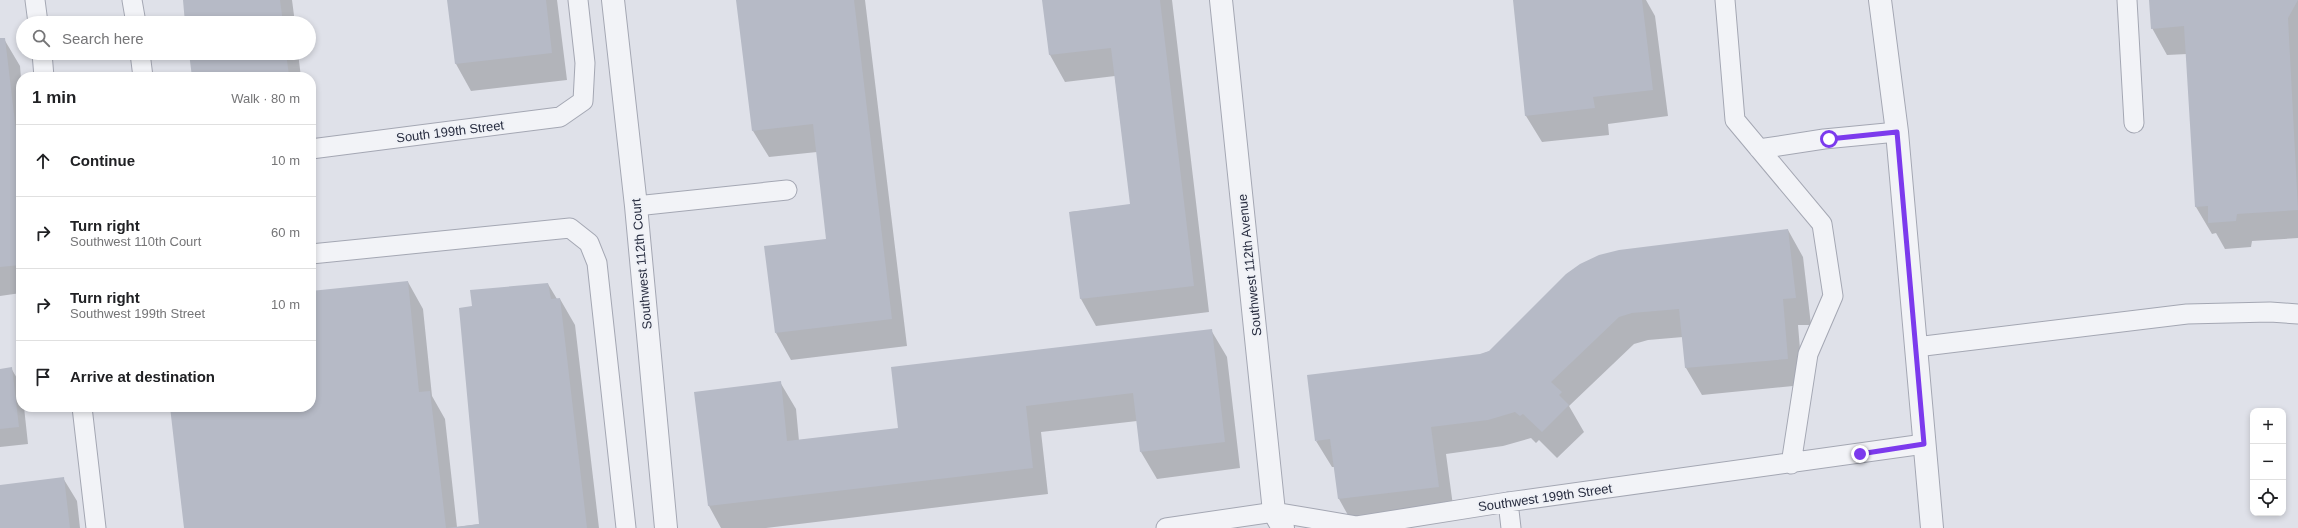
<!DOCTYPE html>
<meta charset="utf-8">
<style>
body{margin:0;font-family:Arial,sans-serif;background:#f2f2f2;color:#202124}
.controls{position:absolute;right:12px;bottom:12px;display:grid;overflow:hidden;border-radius:8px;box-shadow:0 2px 6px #0003}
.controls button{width:36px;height:36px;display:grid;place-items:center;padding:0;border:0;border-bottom:1px solid #e0e0e0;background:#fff;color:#202124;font:20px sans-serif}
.stop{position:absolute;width:12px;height:12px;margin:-9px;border:3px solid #7c3aed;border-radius:50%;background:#fff}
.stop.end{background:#7c3aed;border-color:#fff;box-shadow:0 1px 4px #0008}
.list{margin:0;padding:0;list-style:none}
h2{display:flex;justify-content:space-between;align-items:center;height:52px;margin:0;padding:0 16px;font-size:17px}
h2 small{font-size:13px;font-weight:400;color:#757577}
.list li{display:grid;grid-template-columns:26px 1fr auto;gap:12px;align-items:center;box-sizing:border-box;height:72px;padding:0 16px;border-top:1px solid #e0e0e0}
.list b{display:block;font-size:15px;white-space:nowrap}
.list p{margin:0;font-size:13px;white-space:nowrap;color:#757577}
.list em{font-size:13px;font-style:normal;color:#757577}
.icon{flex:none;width:22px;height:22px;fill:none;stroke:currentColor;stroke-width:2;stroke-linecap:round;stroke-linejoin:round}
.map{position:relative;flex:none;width:2298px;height:528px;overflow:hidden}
.search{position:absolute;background:#fff;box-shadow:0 2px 6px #0003;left:16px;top:16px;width:300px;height:44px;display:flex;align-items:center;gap:10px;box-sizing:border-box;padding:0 14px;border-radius:22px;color:#757577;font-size:15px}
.panel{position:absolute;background:#fff;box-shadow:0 2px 6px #0003;left:16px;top:72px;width:300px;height:340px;border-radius:16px}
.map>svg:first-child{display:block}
</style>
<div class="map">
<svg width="2298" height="528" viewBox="0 0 2298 528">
<rect width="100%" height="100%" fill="#dfe1e9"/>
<path fill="#0003" d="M 184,0 L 292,0 L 295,23 L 186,23 Z
M 448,0 L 557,0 L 567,80 L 471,91 L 456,64 Z
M 737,0 L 865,0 L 907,346 L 791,360 L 776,333 L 827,240 L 817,152 L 769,157 L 753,131 Z
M 1043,0 L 1172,0 L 1209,312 L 1096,326 L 1081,299 L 1070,212 L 1131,205 L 1115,76 L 1065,82 L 1050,55 Z
M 1514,0 L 1646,0 L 1655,16 L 1668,116 L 1608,124 L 1609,135 L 1542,142 L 1526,116 Z
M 2150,0 L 2298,0 L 2298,238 L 2252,241 L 2251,247 L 2225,249 L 2216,233 L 2212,234 L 2196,207 L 2187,54 L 2167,55 L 2152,28 Z
M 0,39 L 4,39 L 20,66 L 21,78 L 21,293 L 0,296 Z
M 190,53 L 298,53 L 301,77 L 193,77 Z
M 1788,230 L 1803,257 L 1811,325 L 1798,325 L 1803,385 L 1702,395 L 1686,368 L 1683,337 L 1648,340 L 1634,344 L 1569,406 L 1584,432 L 1557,458 L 1539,440 L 1536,443 L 1531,438 L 1503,446 L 1446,454 L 1454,513 L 1354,526 L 1339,499 L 1335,467 L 1332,467 L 1316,441 L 1480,355 Z
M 408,282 L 423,309 L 432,396 L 445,419 L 457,527 L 480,524 L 473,307 L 548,284 L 557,299 L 560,299 L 575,325 L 599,528 L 186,528 L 171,407 L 311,407 L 311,292 Z
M 1211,330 L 1227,357 L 1240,468 L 1157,479 L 1141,452 L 1137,421 L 1041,432 L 1048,494 L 766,528 L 721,528 L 709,506 L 695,393 L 780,382 L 796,409 L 799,441 L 899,429 Z
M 11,368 L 21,385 L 21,407 L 24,407 L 28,444 L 0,447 L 0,370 Z
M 63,478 L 77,501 L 80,528 L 0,528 L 0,486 Z"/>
<path fill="#b6bac6" d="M 183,0 L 280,0 L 283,23 L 185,23 Z
M 447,0 L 546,0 L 552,53 L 455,64 Z
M 736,0 L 854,0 L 892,319 L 775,333 L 764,246 L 826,239 L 813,124 L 752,131 Z
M 1042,0 L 1160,0 L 1194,286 L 1080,299 L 1069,212 L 1130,204 L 1111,48 L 1049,55 Z
M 1513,0 L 1642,0 L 1653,90 L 1593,97 L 1595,108 L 1525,116 Z
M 2149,0 L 2298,0 L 2288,18 L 2298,210 L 2237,214 L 2236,221 L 2208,223 L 2208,206 L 2195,207 L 2184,26 L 2151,29 Z
M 0,38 L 5,38 L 21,173 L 21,265 L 0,267 Z
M 189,53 L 286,53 L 289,75 L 270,77 L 192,77 Z
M 1788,229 L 1796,298 L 1783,299 L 1788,359 L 1685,368 L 1679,309 L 1632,313 L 1619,317 L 1551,382 L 1562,392 L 1559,395 L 1569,405 L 1542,432 L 1523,414 L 1520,416 L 1515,412 L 1488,420 L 1431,427 L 1439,487 L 1338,499 L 1330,439 L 1315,441 L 1307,375 L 1480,354 L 1489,351 L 1566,274 L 1580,264 L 1599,255 L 1619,250 Z
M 408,281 L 419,392 L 430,391 L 446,528 L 184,528 L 170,407 L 311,407 L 311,291 Z
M 548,283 L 551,299 L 560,298 L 587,528 L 447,528 L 479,524 L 459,308 L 472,306 L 470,290 Z
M 1212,329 L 1225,442 L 1140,452 L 1133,393 L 1026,406 L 1033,468 L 708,506 L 694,392 L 781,381 L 787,441 L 898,428 L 891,367 Z
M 12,367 L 19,427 L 0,429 L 0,369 Z
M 64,477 L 70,528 L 0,528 L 0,485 Z"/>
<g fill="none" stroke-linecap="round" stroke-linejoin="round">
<g stroke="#a4a7b3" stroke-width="21">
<path id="lane" d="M 35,0 L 38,23
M 132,0 L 136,23
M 1725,0 L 1735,120 L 1822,224 L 1833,296 L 1808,354 L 1791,464
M 2127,0 L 2134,123
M 42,53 L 44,77
M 140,53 L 143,77
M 311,149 L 560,117 L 583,101 L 585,63 L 578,0
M 1759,149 L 1824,139 L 1897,132
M 636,206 L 787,190
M 311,254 L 570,228 L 589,243 L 597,263 L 626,528
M 1916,347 L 2187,314 L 2270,312 L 2298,314
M 82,407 L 96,528
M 1508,502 L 1511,528
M 1166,528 L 1274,512 L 1357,526 L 1508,502 L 1924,444"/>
</g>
<g stroke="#a4a7b3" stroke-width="24">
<path id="street" d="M 613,0 L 636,206 L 666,528
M 1221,0 L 1274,512 L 1283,528
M 1880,0 L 1897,132 L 1932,528"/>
</g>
<use href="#lane" stroke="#f2f3f7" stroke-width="19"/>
<use href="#street" stroke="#f2f3f7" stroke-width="22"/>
</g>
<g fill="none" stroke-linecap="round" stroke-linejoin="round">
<path stroke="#7c3aed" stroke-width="5" d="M 1829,139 L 1897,132 L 1924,444 L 1860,454"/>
</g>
<g text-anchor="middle" stroke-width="4" stroke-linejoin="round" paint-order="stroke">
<g font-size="13" fill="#282d40" stroke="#eff1f6">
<text transform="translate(450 131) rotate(-7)" y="5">South 199th Street</text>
<text transform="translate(641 264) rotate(-95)" y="5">Southwest 112th Court</text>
<text transform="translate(1249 265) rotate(-96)" y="5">Southwest 112th Avenue</text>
<text transform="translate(1545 497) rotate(-8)" y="5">Southwest 199th Street</text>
</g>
</g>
</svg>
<div class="controls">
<button>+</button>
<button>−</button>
<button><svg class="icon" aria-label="locate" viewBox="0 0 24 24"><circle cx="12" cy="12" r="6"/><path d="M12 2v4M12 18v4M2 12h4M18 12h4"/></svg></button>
</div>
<div class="stop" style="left:1829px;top:139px"></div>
<div class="stop end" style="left:1860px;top:454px"></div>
<div class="search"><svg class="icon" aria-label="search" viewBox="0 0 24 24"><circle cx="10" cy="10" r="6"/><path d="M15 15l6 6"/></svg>Search here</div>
<section class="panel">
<h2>1 min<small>Walk · 80 m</small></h2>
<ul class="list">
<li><svg class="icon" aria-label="ahead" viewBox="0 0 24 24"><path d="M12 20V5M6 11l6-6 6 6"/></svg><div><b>Continue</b></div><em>10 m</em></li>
<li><svg class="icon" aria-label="right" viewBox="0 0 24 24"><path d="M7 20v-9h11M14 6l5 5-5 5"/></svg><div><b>Turn right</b><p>Southwest 110th Court</p></div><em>60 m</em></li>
<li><svg class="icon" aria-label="right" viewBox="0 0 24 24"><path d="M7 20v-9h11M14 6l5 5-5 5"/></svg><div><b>Turn right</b><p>Southwest 199th Street</p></div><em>10 m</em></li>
<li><svg class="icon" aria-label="arrive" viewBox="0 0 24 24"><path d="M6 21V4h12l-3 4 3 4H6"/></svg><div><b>Arrive at destination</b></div></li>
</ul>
</section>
</div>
